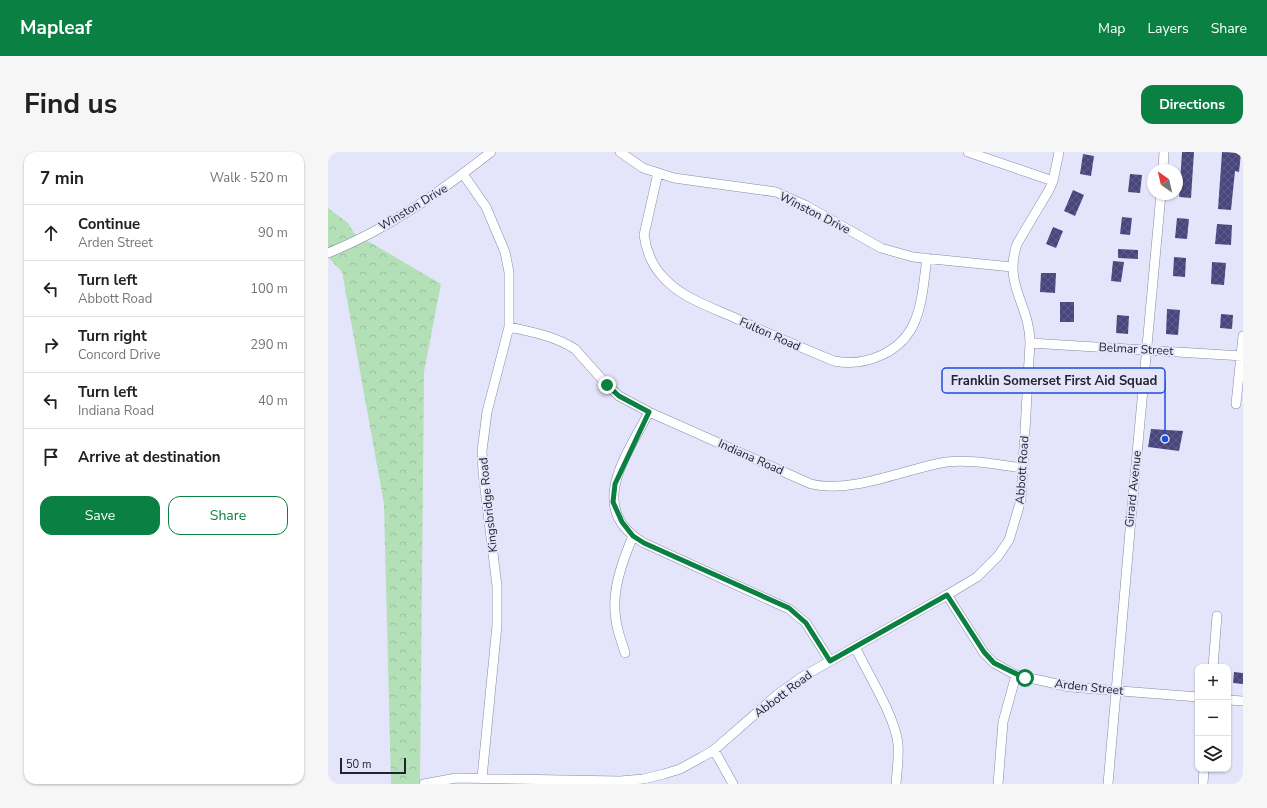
<!DOCTYPE html>
<meta charset="utf-8">
<style>
body{margin:0;font-family:"Nunito Sans",sans-serif;background:#f6f6f6;color:#202124}
.controls{position:absolute;right:12px;bottom:12px;display:grid;overflow:hidden;border-radius:8px;box-shadow:0 1px 3px #0004}
.controls button{width:36px;height:36px;display:grid;place-items:center;padding:0;border:0;border-bottom:1px solid #e0e0e0;background:#fff;color:#202124;font:20px sans-serif}
.compass{position:absolute;left:819px;top:12px;width:36px;height:36px;border-radius:50%;background:#fff;box-shadow:0 1px 3px #0004;rotate:326deg}
.scale{position:absolute;left:12px;bottom:10px;width:66px;box-sizing:border-box;padding-left:4px;border:2px solid #232330;border-top:0;font-size:11px;line-height:14px;white-space:nowrap;color:#232330;-webkit-text-stroke:3px #e4e5fa;paint-order:stroke}
.stop{position:absolute;width:12px;height:12px;margin:-9px;border:3px solid #0b8043;border-radius:50%;background:#fff}
.stop.end{background:#0b8043;border-color:#fff;box-shadow:0 1px 4px #0008}
.list{margin:0;padding:0;list-style:none}
h2{display:flex;justify-content:space-between;align-items:center;height:52px;margin:0;padding:0 16px;font-size:17px}
h2 small{font-size:13px;font-weight:400;color:#757577}
.list li{display:grid;grid-template-columns:26px 1fr auto;gap:12px;align-items:center;box-sizing:border-box;height:56px;padding:0 16px;border-top:1px solid #e0e0e0}
.list b{display:block;font-size:15px;white-space:nowrap}
.list p{margin:0;font-size:13px;white-space:nowrap;color:#757577}
.list em{font-size:13px;font-style:normal;color:#757577}
.actions{display:flex;gap:8px;padding:12px 16px}
.actions a{flex:1;padding:9px 0;border:1px solid #0b8043;border-radius:12px;text-align:center;font-size:14px;color:#0b8043}
.actions .main{background:#0b8043;color:#fff}
.icon{flex:none;width:22px;height:22px;fill:none;stroke:currentColor;stroke-width:2;stroke-linecap:round;stroke-linejoin:round}
.map{position:relative;flex:none;width:915px;height:632px;overflow:hidden;border-radius:12px}
header{display:flex;align-items:center;gap:24px;box-sizing:border-box;height:56px;padding:0 20px;background:#0b8043;color:#fff}
header strong{font-size:19px}
nav{display:flex;gap:22px;margin-inline-start:auto;font-size:14px}
.intro{display:flex;align-items:center;justify-content:space-between;box-sizing:border-box;height:96px;padding:0 24px}
h1{margin:0;font-size:28px}
.button{padding:10px 18px;border-radius:12px;background:#0b8043;color:#fff;font-size:14px;font-weight:700}
main{display:flex;gap:24px;padding:0 24px}
aside{flex:1;background:#fff;border-radius:12px;box-shadow:0 1px 3px #0004}
.map>svg:first-child{display:block}
</style>
<header>
<strong>Mapleaf</strong>
<nav><a>Map</a><a>Layers</a><a>Share</a></nav>
</header>
<div class="intro"><h1>Find us</h1><a class="button">Directions</a></div>
<main>
<aside>
<h2>7 min<small>Walk · 520 m</small></h2>
<ul class="list">
<li><svg class="icon" aria-label="ahead" viewBox="0 0 24 24"><path d="M12 20V5M6 11l6-6 6 6"/></svg><div><b>Continue</b><p>Arden Street</p></div><em>90 m</em></li>
<li><svg class="icon" aria-label="left" viewBox="0 0 24 24"><path d="M17 20v-9H6M10 6l-5 5 5 5"/></svg><div><b>Turn left</b><p>Abbott Road</p></div><em>100 m</em></li>
<li><svg class="icon" aria-label="right" viewBox="0 0 24 24"><path d="M7 20v-9h11M14 6l5 5-5 5"/></svg><div><b>Turn right</b><p>Concord Drive</p></div><em>290 m</em></li>
<li><svg class="icon" aria-label="left" viewBox="0 0 24 24"><path d="M17 20v-9H6M10 6l-5 5 5 5"/></svg><div><b>Turn left</b><p>Indiana Road</p></div><em>40 m</em></li>
<li><svg class="icon" aria-label="arrive" viewBox="0 0 24 24"><path d="M6 21V4h12l-3 4 3 4H6"/></svg><div><b>Arrive at destination</b></div></li>
</ul>
<div class="actions"><a class="main">Save</a><a>Share</a></div>
</aside>
<div class="map">
<svg width="915" height="632" viewBox="0 0 915 632">
<defs>
<pattern id="forest-crowns" width="20" height="18" patternUnits="userSpaceOnUse"><rect width="20" height="18" fill="#b4e0b7"/><path d="M2 6a3 3 0 1 1 6 0M12 15a3 3 0 1 1 6 0" fill="none" stroke="#9ac09e"/></pattern>
<pattern id="building-cross-hatch" width="8" height="8" patternUnits="userSpaceOnUse"><rect width="8" height="8" fill="#48467d"/><path d="M0 0l8 8M0 8l8-8" fill="none" stroke="#5f5e8b"/></pattern>
</defs>
<rect width="100%" height="100%" fill="#e4e5fa"/>
<path fill="url(#forest-crowns)" d="M 0,56 L 20,71 L 26,81 L 113,132 L 96,220 L 92,632 L 63,632 L 56,352 L 14,120 L 0,105 Z"/>
<path fill="url(#building-cross-hatch)" d="M 854,0 L 866,0 L 863,46 L 851,45 Z
M 894,0 L 913,1 L 911,20 L 907,19 L 903,58 L 890,57 Z
M 755,2 L 766,4 L 763,24 L 752,22 Z
M 802,22 L 814,23 L 812,41 L 800,40 Z
M 745,38 L 756,43 L 747,64 L 736,59 Z
M 794,65 L 804,66 L 802,83 L 792,82 Z
M 849,66 L 861,67 L 859,87 L 847,86 Z
M 889,72 L 904,73 L 903,93 L 887,92 Z
M 725,75 L 735,79 L 728,96 L 718,92 Z
M 790,97 L 810,98 L 810,107 L 790,106 Z
M 846,105 L 858,106 L 857,125 L 845,124 Z
M 785,109 L 796,110 L 793,130 L 783,129 Z
M 884,110 L 898,111 L 896,133 L 883,132 Z
M 713,121 L 728,121 L 727,141 L 712,140 Z
M 732,150 L 746,150 L 746,170 L 732,170 Z
M 839,157 L 852,158 L 850,183 L 838,182 Z
M 893,162 L 905,163 L 904,177 L 892,176 Z
M 789,163 L 801,164 L 800,182 L 788,181 Z
M 823,277 L 855,279 L 851,299 L 820,295 Z
M 906,520 L 915,521 L 915,532 L 905,531 Z"/>
<g fill="none" stroke-linecap="round" stroke-linejoin="round">
<g stroke="#8789a8" stroke-width="10">
<path id="street" d="M 292,0 L 315,16 L 346,26 L 448,40 L 477,53 L 553,96 L 585,105 L 684,115
M 640,0 L 725,29
M 835,18 L 836,0
M 330,21 L 316,83 C 318,97 324,113 334,124 C 352,145 380,154 405,165 C 438,181 472,195 506,209 C 537,215 574,201 587,169 C 595,149 596,127 599,106
M 135,22 L 158,55 L 177,100 L 181,120 L 181,175 L 159,260 L 154,299 L 155,320 L 169,434 L 169,473 L 154,626
M 0,101 C 60,77 112,40 163,0
M 181,175 C 204,180 227,184 247,197 L 279,233 L 291,244 L 321,260 L 483,332 C 524,342 576,317 618,310 C 643,307 670,313 695,316
M 702,191 L 915,204
M 908,252 L 915,184
M 321,260 C 299,303 257,357 316,391 L 461,457 L 478,471 L 502,509
M 619,443 L 656,501 L 666,511 L 688,523 L 742,535 L 870,545
M 527,495 C 540,522 567,564 570,592 C 571,605 569,619 568,632
M 297,501 C 294,490 289,479 288,468 C 283,440 294,410 305,384
M 885,515 L 889,464
M 900,548 L 915,549
M 386,598 L 405,632
M 96,632 L 128,626 L 292,629 L 315,627 L 336,622 L 352,617 L 374,605 L 386,598 L 449,543 L 474,525 L 619,443 L 649,425 L 670,404 L 681,388 L 693,348 L 702,191 C 702,152 675,134 689,92 L 721,38 L 725,29 L 731,0
M 670,632 L 675,570 L 688,523
M 780,632 C 796,435 815,239 833,42
M 875,632 L 876,617"/>
</g>
<use href="#street" stroke="#fff" stroke-width="9"/>
</g>
<g fill="none" stroke-linecap="round" stroke-linejoin="round">
<path stroke="#0b8043" stroke-width="5" d="M 279,233 L 291,244 L 321,260 L 287,332 L 285,350 L 294,370 L 305,384 L 316,391 L 461,456 L 478,471 L 502,509 L 619,443 L 656,500 L 666,511 L 697,526"/>
</g>
<g text-anchor="middle" stroke-width="4" stroke-linejoin="round" paint-order="stroke">
<g font-size="12" fill="#232330" stroke="#e4e5fa">
<text transform="translate(85 55) rotate(-31)" y="4">Winston Drive</text>
<text transform="translate(487 61) rotate(27)" y="4">Winston Drive</text>
<text transform="translate(442 182) rotate(24)" y="4">Fulton Road</text>
<text transform="translate(808 197) rotate(3)" y="4">Belmar Street</text>
<text transform="translate(423 305) rotate(24)" y="4">Indiana Road</text>
<text transform="translate(694 318) rotate(-86)" y="4">Abbott Road</text>
<text transform="translate(805 337) rotate(-84)" y="4">Girard Avenue</text>
<text transform="translate(160 353) rotate(-96)" y="4">Kingsbridge Road</text>
<text transform="translate(761 535) rotate(6)" y="4">Arden Street</text>
<text transform="translate(455 542) rotate(-37)" y="4">Abbott Road</text>
</g>
</g>
<path fill="none" stroke="#1d4ed8" stroke-width="1.5" d="M837 287L837 229"/>
<circle fill="#1d4ed8" stroke="#e4e5fa" stroke-width="1.5" cx="837" cy="287" r="4"/>
<rect fill="#e4e5fa" stroke="#1d4ed8" stroke-width="1.5" x="614" y="216" width="223" height="25" rx="4"/>
<g font-size="13" text-anchor="middle" font-weight="bold" fill="#232330">
<text x="726" y="233">Franklin Somerset First Aid Squad</text>
</g>
</svg>
<div class="controls">
<button>+</button>
<button>−</button>
<button><svg class="icon" aria-label="layers" viewBox="0 0 24 24"><path d="M12 4l9 5-9 5-9-5zM3 14l9 5 9-5"/></svg></button>
</div>
<svg class="compass" viewBox="-18 -18 36 36"><path d="M0-13l5 13h-10z" fill="#e53935"/><path d="M0 13l5-13h-10z" fill="#757577"/></svg>
<div class="scale">50 m</div>
<div class="stop" style="left:697px;top:526px"></div>
<div class="stop end" style="left:279px;top:233px"></div>
</div>
</main>
